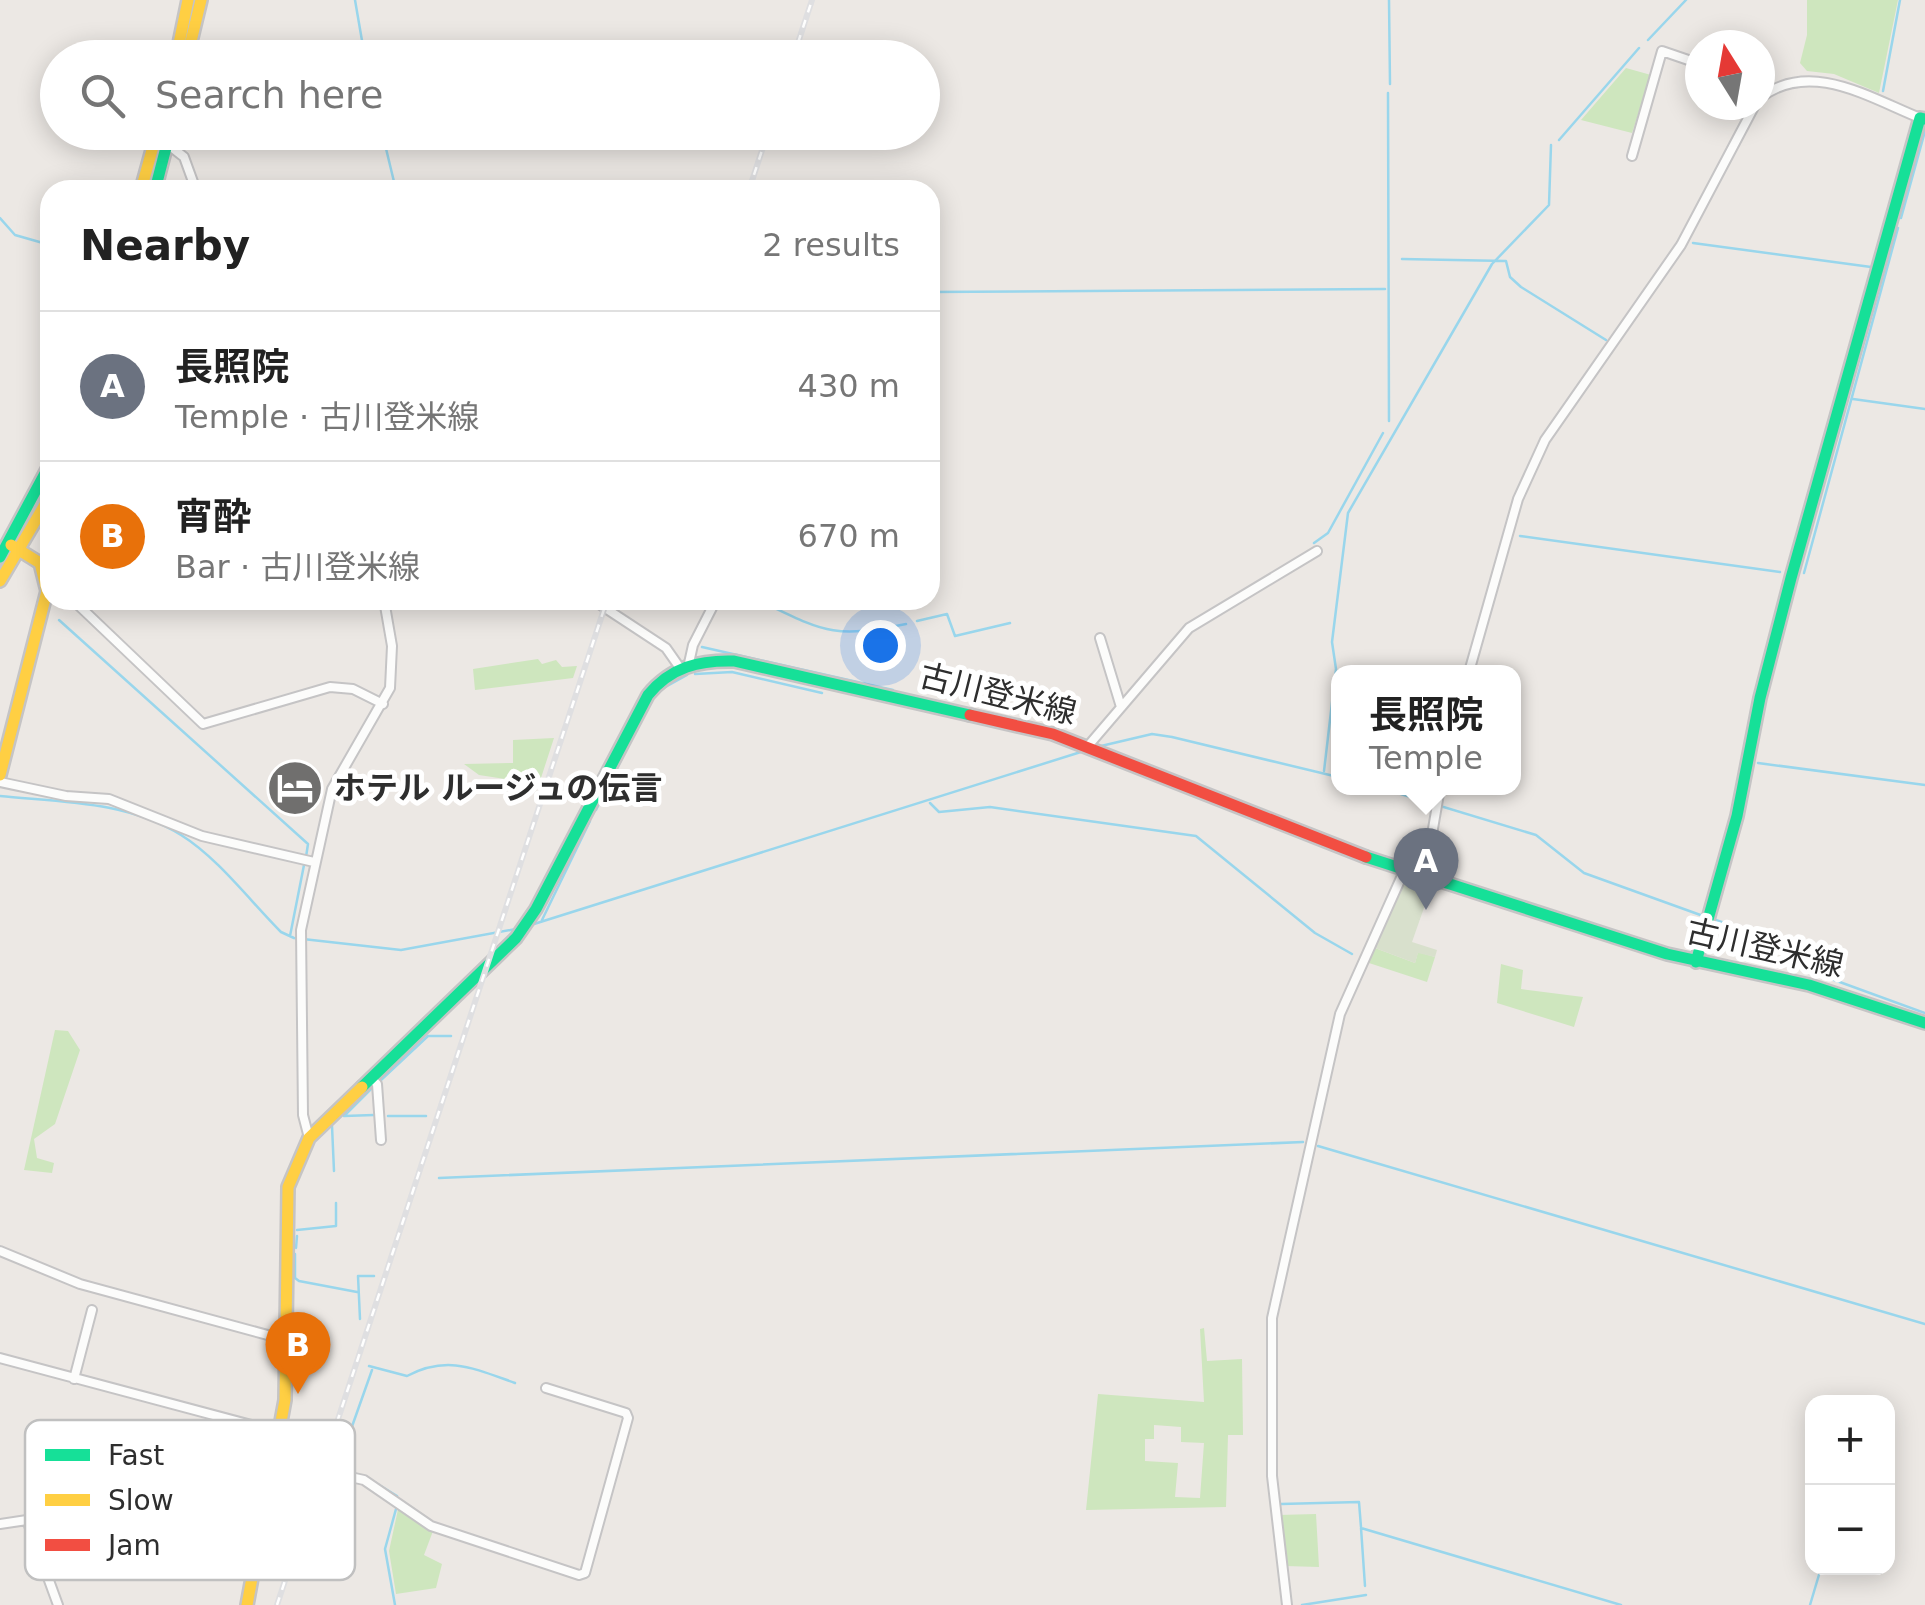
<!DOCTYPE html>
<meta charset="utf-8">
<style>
body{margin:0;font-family:"DejaVu Sans","Noto Sans JP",sans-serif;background:#f6f6f6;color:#222}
.controls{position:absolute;right:30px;bottom:30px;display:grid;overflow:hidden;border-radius:20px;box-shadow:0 5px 25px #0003}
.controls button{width:90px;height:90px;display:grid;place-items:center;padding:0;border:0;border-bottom:2px solid #e0e0e0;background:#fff;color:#222;font:50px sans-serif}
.compass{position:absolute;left:1685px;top:30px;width:90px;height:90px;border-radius:50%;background:#fff;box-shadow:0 5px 25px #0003;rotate:349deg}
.you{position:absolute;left:880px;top:645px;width:35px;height:35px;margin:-25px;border:8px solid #fff;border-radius:50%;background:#1a73e8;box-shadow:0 0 0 15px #1a73e833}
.badge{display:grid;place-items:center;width:65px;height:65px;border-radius:50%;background:#b45309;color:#fff;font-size:32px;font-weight:700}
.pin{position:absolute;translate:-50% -82px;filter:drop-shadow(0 2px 5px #0008)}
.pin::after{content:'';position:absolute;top:52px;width:35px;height:30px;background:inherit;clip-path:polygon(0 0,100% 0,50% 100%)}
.popup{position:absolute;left:1331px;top:665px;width:190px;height:130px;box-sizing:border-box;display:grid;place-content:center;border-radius:20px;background:#fff;filter:drop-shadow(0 2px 8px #0005);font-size:32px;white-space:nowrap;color:#767676}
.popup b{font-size:38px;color:#222}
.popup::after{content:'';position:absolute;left:50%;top:100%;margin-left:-20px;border:20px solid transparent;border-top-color:#fff}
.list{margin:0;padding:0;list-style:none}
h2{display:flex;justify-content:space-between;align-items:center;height:130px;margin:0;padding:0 40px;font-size:42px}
h2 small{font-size:32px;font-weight:400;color:#767676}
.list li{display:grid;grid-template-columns:65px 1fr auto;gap:30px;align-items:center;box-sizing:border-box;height:150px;padding:0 40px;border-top:2px solid #e0e0e0}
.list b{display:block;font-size:38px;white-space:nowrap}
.list p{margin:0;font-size:32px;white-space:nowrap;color:#767676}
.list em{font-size:32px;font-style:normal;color:#767676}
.icon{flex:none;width:55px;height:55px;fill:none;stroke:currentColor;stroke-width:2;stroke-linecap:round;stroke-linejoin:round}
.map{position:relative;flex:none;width:1925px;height:1605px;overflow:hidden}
.search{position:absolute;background:#fff;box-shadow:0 5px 25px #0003;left:40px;top:40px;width:900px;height:110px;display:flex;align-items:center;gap:25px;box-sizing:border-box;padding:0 35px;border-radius:55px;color:#767676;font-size:38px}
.panel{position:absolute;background:#fff;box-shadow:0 5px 25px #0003;left:40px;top:180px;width:900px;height:430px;border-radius:30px}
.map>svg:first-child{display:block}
</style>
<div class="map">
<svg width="1925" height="1605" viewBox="0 0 1925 1605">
<rect width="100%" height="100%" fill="#ece8e4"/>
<path fill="#cee6be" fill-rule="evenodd" d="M 1807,0 L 1898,0 L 1879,93 L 1834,74 L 1807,71 L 1800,63 L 1807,35 Z
M 1626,68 L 1651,75 L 1632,133 L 1581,120 Z
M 538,659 L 542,664 L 556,660 L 562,667 L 577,666 L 573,678 L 475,690 L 473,669 Z
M 554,738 L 539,784 L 479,775 L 464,764 L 513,763 L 513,740 Z
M 1375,948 L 1415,963 L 1418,952 L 1435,957 L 1427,982 L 1369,963 Z
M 1501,964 L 1523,970 L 1521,989 L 1583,997 L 1574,1027 L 1497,1003 Z
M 55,1030 L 68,1031 L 80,1050 L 55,1124 L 34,1139 L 37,1158 L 54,1163 L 52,1173 L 24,1170 Z
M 1204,1328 L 1207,1361 L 1242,1359 L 1243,1435 L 1228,1435 L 1226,1507 L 1086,1510 L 1098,1394 L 1204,1402 L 1200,1329 ZM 1154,1425 L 1181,1427 L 1181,1442 L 1204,1443 L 1200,1498 L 1175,1497 L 1178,1463 L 1145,1461 L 1145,1439 L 1154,1439 Z
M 399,1505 L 433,1531 L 424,1555 L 442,1564 L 436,1588 L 396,1594 L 389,1551 Z
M 1316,1514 L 1319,1567 L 1285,1566 L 1278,1515 Z"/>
<path fill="#d8e0cc" d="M 1409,880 L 1432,885 L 1412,942 L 1437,950 L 1435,957 L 1418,953 L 1415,963 L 1375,948 L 1404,882 Z"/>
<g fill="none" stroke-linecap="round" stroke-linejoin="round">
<path stroke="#99d6ec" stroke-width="2.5" d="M 355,0 L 365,58
M 1389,0 L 1390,84
M 1648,40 L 1686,0
M 1883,91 L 1900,0
M 1388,93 L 1389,421
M 382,132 L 396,190
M 1559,140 L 1639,48
M 0,218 L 15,235 L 50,245
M 1901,218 L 1925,131
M 1693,243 L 1871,267
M 1402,259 L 1506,261 L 1510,277 L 1521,287 L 1606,340
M 930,292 L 1385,289
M 1853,399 L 1925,409
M 1520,536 L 1780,572
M 1314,543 L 1328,533 L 1383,433
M 1804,573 L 1898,228
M 758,600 C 825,632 832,639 906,624
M 59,620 L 308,844 L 306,857
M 917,621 L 947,614 L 955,636 L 1010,623
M 702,647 L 893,690
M 695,674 L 732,672 L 822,693
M 660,690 L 687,675
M 1101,746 L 1152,734 L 1172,737 L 1338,777
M 1758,763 L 1925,785
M 1324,771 L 1336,669 L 1332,642 L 1348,513 L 1492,264 L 1549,205 L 1551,145
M 1381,788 L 1536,835 L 1584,873 L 1706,917
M 0,796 C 61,802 127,801 181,835 C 218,858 250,901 281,932 L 294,938 L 401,950 L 516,929
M 930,803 L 939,812 L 990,807 L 1196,836 L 1315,933 L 1352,954
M 596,810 L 622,758
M 1713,919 L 1755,934 L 1826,977 L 1925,1013
M 542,920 L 590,821
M 534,924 L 1084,751
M 290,936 L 304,865
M 381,1080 L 428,1036 L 451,1036
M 373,1087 L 344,1116 L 374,1115
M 388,1116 L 426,1116
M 332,1126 L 334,1171
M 1318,1146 L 1925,1324
M 439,1178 L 1303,1142
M 297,1230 L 336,1226 L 336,1203
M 296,1248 L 297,1236
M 295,1254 L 295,1278 L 299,1281 L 357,1292
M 360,1319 L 358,1276 L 374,1276
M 369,1366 L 407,1376 C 447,1355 473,1368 515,1383
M 182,1451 L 263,1455
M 288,1456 L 359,1475
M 338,1466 L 372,1370
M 371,1480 L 397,1496
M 1281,1504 L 1359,1502 L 1361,1527
M 1365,1586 L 1361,1528 L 1621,1605
M 395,1605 L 385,1549 L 396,1509
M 1302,1605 L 1366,1595
M 1810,1605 L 1821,1568"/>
<g stroke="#c5c4c5" stroke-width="12">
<path id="street" d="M 1760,98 C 1810,59 1870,98 1920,118
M 165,142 L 184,157 L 196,190
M 1632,156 L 1662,51 L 1700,64
M 389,189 L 389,190
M 73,600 L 203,724 L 330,687 L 353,689 L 383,704
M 593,600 L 666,648 L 680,668
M 1100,638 L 1121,707
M 689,663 L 693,645 L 716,600
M 1469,672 L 1518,499 L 1545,440 L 1681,245 L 1755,105
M 1088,746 L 1189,628 L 1317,551
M 0,782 L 66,796 L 109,799 L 202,836 L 314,862
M 1425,875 L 1440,788
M 371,1078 L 377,1084 L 381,1140
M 309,1138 L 303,1115 L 301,930 L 332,789 L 390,688 L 392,646 L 384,600
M 0,1251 L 80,1284 L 286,1340
M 286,1348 L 320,1342
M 0,1358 L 281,1433
M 74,1379 L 92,1310
M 277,1461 L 364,1480 L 431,1526 L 579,1575 L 585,1573 L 628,1418 L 626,1413 L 546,1388
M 0,1524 L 27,1520 L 58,1605
M 1287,1605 L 1272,1476 L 1272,1318 L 1340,1014 L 1405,869"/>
</g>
<g stroke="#c5c4c5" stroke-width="16">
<path id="fast" d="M 155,190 L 170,132
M 0,557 L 50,464
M 1366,857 L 1667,954 L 1809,985 L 1925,1023
M 1696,962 L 1737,816 L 1760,698 L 1791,578 L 1920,118 L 1925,119
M 362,1087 L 516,938 L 536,909 L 648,695 C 671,667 699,660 734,661 L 970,715"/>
</g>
<g stroke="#c5c4c5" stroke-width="16">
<path id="slow" d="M 176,58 L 188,0
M 187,58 L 201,0
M 141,190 L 157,132
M 0,581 L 50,496
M 0,775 L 47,591 L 40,563 L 11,545
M 247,1605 L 285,1400 L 288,1187 L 309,1138 L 362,1087"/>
</g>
<g stroke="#c5c4c5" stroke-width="16">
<path id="jam" d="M 970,715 L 1053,734 L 1366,857"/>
</g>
<use href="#street" stroke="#fcfcfb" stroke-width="8"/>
<use href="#fast" stroke="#16e098" stroke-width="11"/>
<use href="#slow" stroke="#ffcf43" stroke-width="11"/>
<use href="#jam" stroke="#f24e42" stroke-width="11"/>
<g stroke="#dfdfe1" stroke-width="6">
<path id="rail" d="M 793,58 L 812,0
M 749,190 L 768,132
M 277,1605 L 607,600"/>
</g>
<use href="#rail" stroke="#fff" stroke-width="2.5" stroke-dasharray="8" stroke-linecap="butt"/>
</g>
<defs>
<g id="hotel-disc" transform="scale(2.875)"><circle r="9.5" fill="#706f6e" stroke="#fff"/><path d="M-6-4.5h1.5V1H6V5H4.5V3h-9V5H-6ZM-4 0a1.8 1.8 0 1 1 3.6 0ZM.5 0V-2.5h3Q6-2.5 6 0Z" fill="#fff"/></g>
</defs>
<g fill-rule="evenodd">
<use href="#hotel-disc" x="295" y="788"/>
</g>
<g text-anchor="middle" stroke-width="10" stroke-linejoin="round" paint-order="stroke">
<g font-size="32" fill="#2e2e2e" stroke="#fff">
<text transform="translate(998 694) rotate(14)" y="11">古川登米線</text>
<text transform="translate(1765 948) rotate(13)" y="11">古川登米線</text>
</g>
<g font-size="32" font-weight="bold" fill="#2e2e2e" stroke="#fff" text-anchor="start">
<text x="334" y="799">ホテル ルージュの伝言</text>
</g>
</g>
<rect x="25" y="1420" width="330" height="160" rx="15" fill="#fff" stroke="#c0c0c0" stroke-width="2.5"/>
<rect x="45" y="1449" width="45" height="12" fill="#16e098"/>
<rect x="45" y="1494" width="45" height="12" fill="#ffcf43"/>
<rect x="45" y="1539" width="45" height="12" fill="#f24e42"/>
<g font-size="28" fill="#2e2e2e">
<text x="108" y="1465">Fast</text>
<text x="108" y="1510">Slow</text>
<text x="108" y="1555">Jam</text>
</g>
</svg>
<div class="controls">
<button>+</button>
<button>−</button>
</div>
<svg class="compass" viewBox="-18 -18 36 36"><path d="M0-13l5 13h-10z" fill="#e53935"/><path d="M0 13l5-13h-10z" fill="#767676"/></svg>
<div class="you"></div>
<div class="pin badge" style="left:1426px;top:910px;background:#6b7280">A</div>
<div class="popup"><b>長照院</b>Temple</div>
<div class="pin badge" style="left:298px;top:1394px;background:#e8710a">B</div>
<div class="search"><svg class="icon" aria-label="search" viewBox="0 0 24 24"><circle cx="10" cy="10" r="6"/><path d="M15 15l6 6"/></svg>Search here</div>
<section class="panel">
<h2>Nearby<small>2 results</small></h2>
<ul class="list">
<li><span class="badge" style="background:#6b7280">A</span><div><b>長照院</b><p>Temple · 古川登米線</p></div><em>430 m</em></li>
<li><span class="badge" style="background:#e8710a">B</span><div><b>宵酔</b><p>Bar · 古川登米線</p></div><em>670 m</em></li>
</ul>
</section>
</div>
